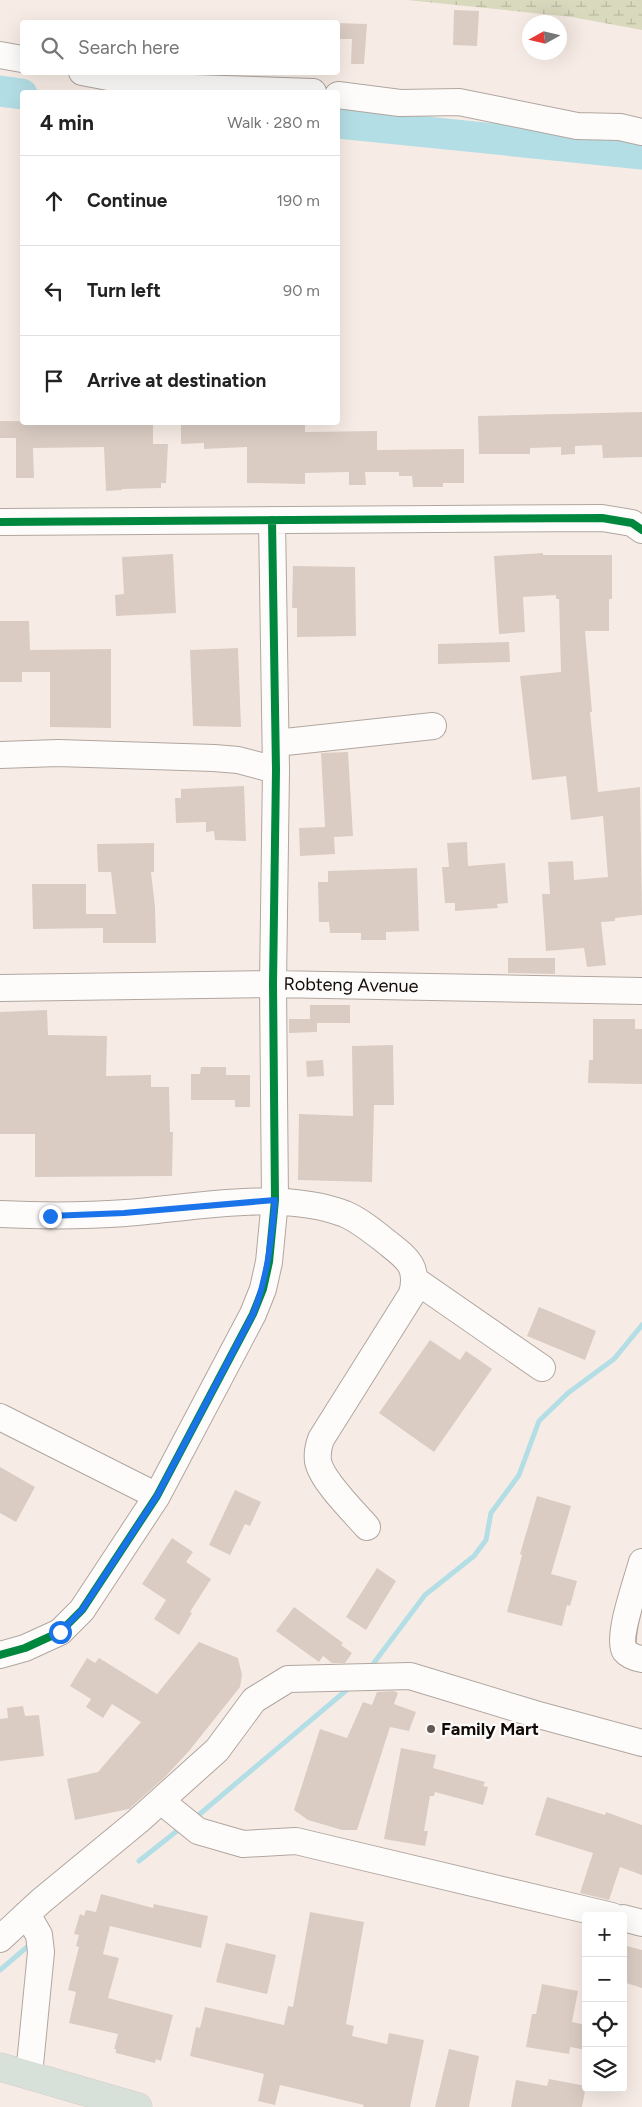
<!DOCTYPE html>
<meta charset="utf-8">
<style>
body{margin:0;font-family:Figtree,sans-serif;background:#f2f2f2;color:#222}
.controls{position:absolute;right:15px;bottom:15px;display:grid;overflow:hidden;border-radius:5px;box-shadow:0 5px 20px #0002}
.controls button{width:45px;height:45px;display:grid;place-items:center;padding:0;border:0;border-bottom:1px solid #e0e0e0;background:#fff;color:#222;font:25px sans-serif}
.compass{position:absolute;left:522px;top:15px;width:45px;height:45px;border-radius:50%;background:#fff;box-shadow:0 5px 20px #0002;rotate:262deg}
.stop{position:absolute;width:15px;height:15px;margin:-11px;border:4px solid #1a73e8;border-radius:50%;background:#fff}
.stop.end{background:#1a73e8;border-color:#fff;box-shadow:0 1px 5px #0008}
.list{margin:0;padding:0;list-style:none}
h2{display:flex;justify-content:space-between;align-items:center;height:65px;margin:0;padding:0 20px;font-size:21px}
h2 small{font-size:16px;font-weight:400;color:#767676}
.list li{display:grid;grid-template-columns:32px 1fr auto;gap:15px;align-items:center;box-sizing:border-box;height:90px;padding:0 20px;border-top:1px solid #e0e0e0}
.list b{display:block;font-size:19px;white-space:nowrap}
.list em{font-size:16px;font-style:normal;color:#767676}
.icon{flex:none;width:28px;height:28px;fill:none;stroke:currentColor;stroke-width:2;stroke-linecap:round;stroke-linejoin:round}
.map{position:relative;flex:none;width:642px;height:2107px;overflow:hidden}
.search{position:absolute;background:#fff;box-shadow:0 5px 20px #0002;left:20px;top:20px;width:320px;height:55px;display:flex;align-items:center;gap:12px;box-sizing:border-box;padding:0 18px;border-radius:5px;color:#767676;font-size:19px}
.panel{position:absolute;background:#fff;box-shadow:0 5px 20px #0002;left:20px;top:90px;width:320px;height:335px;border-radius:5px}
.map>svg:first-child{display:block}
</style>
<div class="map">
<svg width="642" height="2107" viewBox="0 0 642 2107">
<defs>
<pattern id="wetland-marsh" width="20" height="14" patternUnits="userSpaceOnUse" patternTransform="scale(1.25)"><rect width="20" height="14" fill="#d9d9be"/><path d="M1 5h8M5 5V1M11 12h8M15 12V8" fill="none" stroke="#b9b9a2"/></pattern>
</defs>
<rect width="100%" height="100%" fill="#f7ece5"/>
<path fill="url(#wetland-marsh)" d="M 407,0 L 642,0 L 642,30 L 572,17 Z"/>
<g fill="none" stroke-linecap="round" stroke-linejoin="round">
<path stroke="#b4dee5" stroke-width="5" d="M 370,1668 L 425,1595 L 474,1556 L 486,1540 L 491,1513 L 519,1475 L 539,1421 L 568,1393 L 614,1359 L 642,1325
M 195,1818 L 349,1688
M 139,1861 L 182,1827
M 0,1970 L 27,1947"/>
<path stroke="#b4dee5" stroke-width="31" d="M 0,91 L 22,94
M 338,123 L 642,154"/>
</g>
<path fill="#daccc3" d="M 454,10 L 479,11 L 477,46 L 453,45 Z
M 338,23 L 367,24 L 364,64 L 351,64 L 352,39 L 338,39 Z
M 642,412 L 642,457 L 603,458 L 602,445 L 575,446 L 575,454 L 561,455 L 561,447 L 530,448 L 530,454 L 479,454 L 478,416 Z
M 0,421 L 153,422 L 153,444 L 168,444 L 166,483 L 161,483 L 161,488 L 122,489 L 122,490 L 106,491 L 104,447 L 33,448 L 34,478 L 16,478 L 16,438 L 0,438 Z
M 181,422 L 305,422 L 305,432 L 377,431 L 377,450 L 464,449 L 464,483 L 443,483 L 443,487 L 413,487 L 412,476 L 399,476 L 399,472 L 365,472 L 366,485 L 349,485 L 349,472 L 305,473 L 305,484 L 247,483 L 247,447 L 204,449 L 204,443 L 181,444 Z
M 543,553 L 543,555 L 612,555 L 612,599 L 609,599 L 609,631 L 585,631 L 592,712 L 590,712 L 598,792 L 640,787 L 642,915 L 615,918 L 615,921 L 601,922 L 606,965 L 587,967 L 584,948 L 546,951 L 542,894 L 550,894 L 548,862 L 573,861 L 574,880 L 608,877 L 603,816 L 571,820 L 566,776 L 532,780 L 520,676 L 561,672 L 559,599 L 556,599 L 556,595 L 523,597 L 525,632 L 499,634 L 494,556 Z
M 173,554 L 176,613 L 116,616 L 115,595 L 124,594 L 122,557 Z
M 293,566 L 355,567 L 356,636 L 297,637 L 297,608 L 292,608 Z
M 0,621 L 29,621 L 30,650 L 111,649 L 111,728 L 50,727 L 50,672 L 22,672 L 22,682 L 0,682 Z
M 509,642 L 510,662 L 438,664 L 438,644 Z
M 238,648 L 241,727 L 193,726 L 190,650 Z
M 348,752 L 353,836 L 334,837 L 335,854 L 300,856 L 299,828 L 325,827 L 321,753 Z
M 244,786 L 246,841 L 215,840 L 214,831 L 206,832 L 206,822 L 176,823 L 175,798 L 181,798 L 181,789 Z
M 467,842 L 468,866 L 505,863 L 508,903 L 497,904 L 498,908 L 455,911 L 455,903 L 445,903 L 442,867 L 449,867 L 447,843 Z
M 154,843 L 154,872 L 151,872 L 155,907 L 156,943 L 103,943 L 103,928 L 33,929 L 32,884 L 86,884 L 86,914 L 116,914 L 111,872 L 98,872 L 97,844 Z
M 417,868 L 419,931 L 386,932 L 386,940 L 361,940 L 361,933 L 330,933 L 329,922 L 319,922 L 318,882 L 328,882 L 328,871 Z
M 508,958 L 555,958 L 555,974 L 508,973 Z
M 310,1005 L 350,1005 L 350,1023 L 317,1023 L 317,1032 L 289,1033 L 289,1019 L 310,1019 Z
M 47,1010 L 48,1035 L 107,1036 L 106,1076 L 151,1075 L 151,1087 L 169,1087 L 170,1132 L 173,1132 L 172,1176 L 35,1177 L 35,1134 L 0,1134 L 0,1012 Z
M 593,1019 L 635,1019 L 635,1029 L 642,1029 L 642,1084 L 588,1083 L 589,1060 L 593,1060 Z
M 393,1045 L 394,1105 L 374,1105 L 372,1182 L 298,1180 L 299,1114 L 353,1116 L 352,1046 Z
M 323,1060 L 324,1076 L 307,1077 L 306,1061 Z
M 201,1067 L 226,1067 L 226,1075 L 250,1075 L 250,1107 L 235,1107 L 235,1100 L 191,1100 L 191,1074 L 200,1074 Z
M 539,1307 L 596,1331 L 585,1360 L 527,1336 Z
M 430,1340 L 460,1360 L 466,1351 L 492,1369 L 434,1452 L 379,1413 Z
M 0,1467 L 35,1487 L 16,1522 L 0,1513 Z
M 235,1490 L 261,1502 L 250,1526 L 245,1524 L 230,1555 L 209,1545 Z
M 537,1496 L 571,1506 L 551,1574 L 577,1581 L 570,1606 L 567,1605 L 562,1626 L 507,1612 L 522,1555 L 520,1554 Z
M 172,1538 L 193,1552 L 186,1562 L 211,1579 L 190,1612 L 192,1613 L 179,1635 L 154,1619 L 166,1600 L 142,1584 Z
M 377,1568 L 396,1581 L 366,1630 L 346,1617 Z
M 294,1607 L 343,1643 L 341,1645 L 352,1653 L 345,1663 L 332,1663 L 323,1656 L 319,1662 L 276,1631 Z
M 199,1642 L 238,1658 L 242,1675 L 240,1687 L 189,1751 L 165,1777 L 129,1809 L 75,1820 L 67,1779 L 98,1772 L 141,1722 L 112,1704 L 103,1718 L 86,1707 L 91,1699 L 70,1686 L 87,1658 L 95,1663 L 99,1658 L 157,1694 Z
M 394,1691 L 398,1693 L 394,1704 L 416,1712 L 409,1731 L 390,1727 L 357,1830 L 342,1830 L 308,1820 L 294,1810 L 320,1729 L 347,1738 L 363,1702 L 372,1705 L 377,1692 Z
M 23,1706 L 25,1716 L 39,1715 L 44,1756 L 0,1761 L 0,1719 L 8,1718 L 7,1708 Z
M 401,1748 L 436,1755 L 433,1768 L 485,1782 L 483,1786 L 488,1787 L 483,1805 L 435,1792 L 434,1796 L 430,1796 L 424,1831 L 428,1831 L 425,1846 L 384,1839 Z
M 547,1797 L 605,1815 L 606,1812 L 642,1825 L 642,1875 L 620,1867 L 609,1900 L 580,1893 L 593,1853 L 535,1835 Z
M 101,1894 L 153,1908 L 154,1904 L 208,1916 L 201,1948 L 110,1926 L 103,1954 L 119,1958 L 108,1998 L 173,2015 L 161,2061 L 156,2059 L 155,2063 L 116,2053 L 116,2049 L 114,2049 L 118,2034 L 69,2023 L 76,1992 L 68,1990 L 79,1947 L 76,1946 L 79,1935 L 74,1934 L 80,1914 L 84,1916 L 86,1910 L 96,1912 Z
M 310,1912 L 364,1922 L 346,2024 L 354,2026 L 352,2036 L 387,2044 L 389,2033 L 424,2040 L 410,2107 L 363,2107 L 364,2105 L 280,2085 L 275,2105 L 258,2101 L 264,2074 L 190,2056 L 196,2027 L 200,2028 L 205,2007 L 284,2025 L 288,2006 L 293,2007 Z
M 226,1943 L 276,1955 L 267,1994 L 216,1982 Z
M 623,1945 L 642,1950 L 642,1988 L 623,1982 Z
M 542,1984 L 578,1991 L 572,2022 L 586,2025 L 586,2050 L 570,2047 L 569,2054 L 526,2047 L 532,2014 L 536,2014 Z
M 449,2049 L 479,2056 L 469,2107 L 435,2107 Z
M 549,2079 L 586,2086 L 582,2107 L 511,2107 L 516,2080 L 547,2086 Z"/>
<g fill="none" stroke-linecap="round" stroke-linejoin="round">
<g stroke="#b0a69f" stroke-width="28">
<path id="minor" d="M 0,55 L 22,59
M 82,72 L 161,87 L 313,92
M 338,95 L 400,103 L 459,102 L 577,126 L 620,127 L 642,132
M 0,522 L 602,518 L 632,523 L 642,530
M 276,743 L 433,726
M 0,755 L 58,753 L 214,758 L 238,760 L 276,770
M 0,988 L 273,984 L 642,991
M 0,1214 C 42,1216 84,1216 126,1213 C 192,1208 282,1189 345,1214 C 361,1221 375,1233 389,1244 C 408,1259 419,1267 412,1294 L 321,1439 C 318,1447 317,1453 318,1461 C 321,1480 354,1512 367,1527
M 415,1280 L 542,1368
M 0,1417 L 157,1496
M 642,1562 C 638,1578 616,1638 625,1651 C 629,1656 636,1658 642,1659
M 0,1655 L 25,1648 L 60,1632 L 82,1610 L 157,1496 L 253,1314 L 263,1289 L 269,1262 L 275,1200 L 273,984 L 276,770 L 272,520
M 161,1801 L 198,1831 L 243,1844 L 296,1841 L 612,1916
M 27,1914 L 39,1935 L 41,1952 L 29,2075
M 623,1918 L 642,1923
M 0,1939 L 41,1901 L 138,1821 L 217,1750 L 254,1700 L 288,1679 L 410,1676 L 535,1714 L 642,1743"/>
</g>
<g stroke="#d1ccc8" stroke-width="29">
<path id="major" d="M 0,2067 L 138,2107"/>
</g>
<use href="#minor" stroke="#fefcfb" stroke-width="26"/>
<use href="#major" stroke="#d8e0da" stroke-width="28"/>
<g stroke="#fbfbfb" stroke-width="11">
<path id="cycleway" d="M 0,522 L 602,518 L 632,523 L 642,530
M 0,1655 L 25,1648 L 60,1632 L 82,1610 L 157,1496 L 253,1314 L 263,1289 L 269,1262 L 275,1200 L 273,984 L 276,770 L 272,520"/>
</g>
<use href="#cycleway" stroke="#00873e" stroke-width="8"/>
</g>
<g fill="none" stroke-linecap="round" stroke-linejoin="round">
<path stroke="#1a73e8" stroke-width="6" d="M 50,1216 L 124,1213 L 275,1200 C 271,1240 268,1277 253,1314 L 157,1496 L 82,1610 L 60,1632"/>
</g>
<circle fill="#635953" stroke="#fbfbfb" stroke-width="2" cx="431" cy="1729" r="5"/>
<g text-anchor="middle" stroke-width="4.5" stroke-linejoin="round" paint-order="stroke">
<g font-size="18" fill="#140a05" stroke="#fbfbfb">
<text transform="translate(351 985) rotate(1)" y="6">Robteng Avenue</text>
</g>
<g font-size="18" font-weight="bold" fill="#140a05" stroke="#fbfbfb" text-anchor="start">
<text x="441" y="1735">Family Mart</text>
</g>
</g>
</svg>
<div class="controls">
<button>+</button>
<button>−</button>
<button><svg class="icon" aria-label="locate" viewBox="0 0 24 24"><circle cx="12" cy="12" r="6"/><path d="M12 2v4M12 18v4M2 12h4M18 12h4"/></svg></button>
<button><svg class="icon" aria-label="layers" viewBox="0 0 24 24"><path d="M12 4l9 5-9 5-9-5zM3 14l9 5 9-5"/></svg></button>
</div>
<svg class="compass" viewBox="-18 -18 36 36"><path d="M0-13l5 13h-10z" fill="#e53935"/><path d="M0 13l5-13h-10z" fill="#767676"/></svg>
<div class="stop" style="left:60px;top:1632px"></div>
<div class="stop end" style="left:50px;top:1216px"></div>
<div class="search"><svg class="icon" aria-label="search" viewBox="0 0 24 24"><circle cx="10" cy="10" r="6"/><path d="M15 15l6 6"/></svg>Search here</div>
<section class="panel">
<h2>4 min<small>Walk · 280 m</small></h2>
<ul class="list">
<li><svg class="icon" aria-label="ahead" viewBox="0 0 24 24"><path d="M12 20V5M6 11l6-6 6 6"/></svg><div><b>Continue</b></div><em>190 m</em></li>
<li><svg class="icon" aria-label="left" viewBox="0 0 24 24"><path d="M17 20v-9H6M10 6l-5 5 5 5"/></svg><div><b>Turn left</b></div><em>90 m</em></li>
<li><svg class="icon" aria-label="arrive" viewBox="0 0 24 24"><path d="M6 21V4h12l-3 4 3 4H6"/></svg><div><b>Arrive at destination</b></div></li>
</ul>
</section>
</div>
